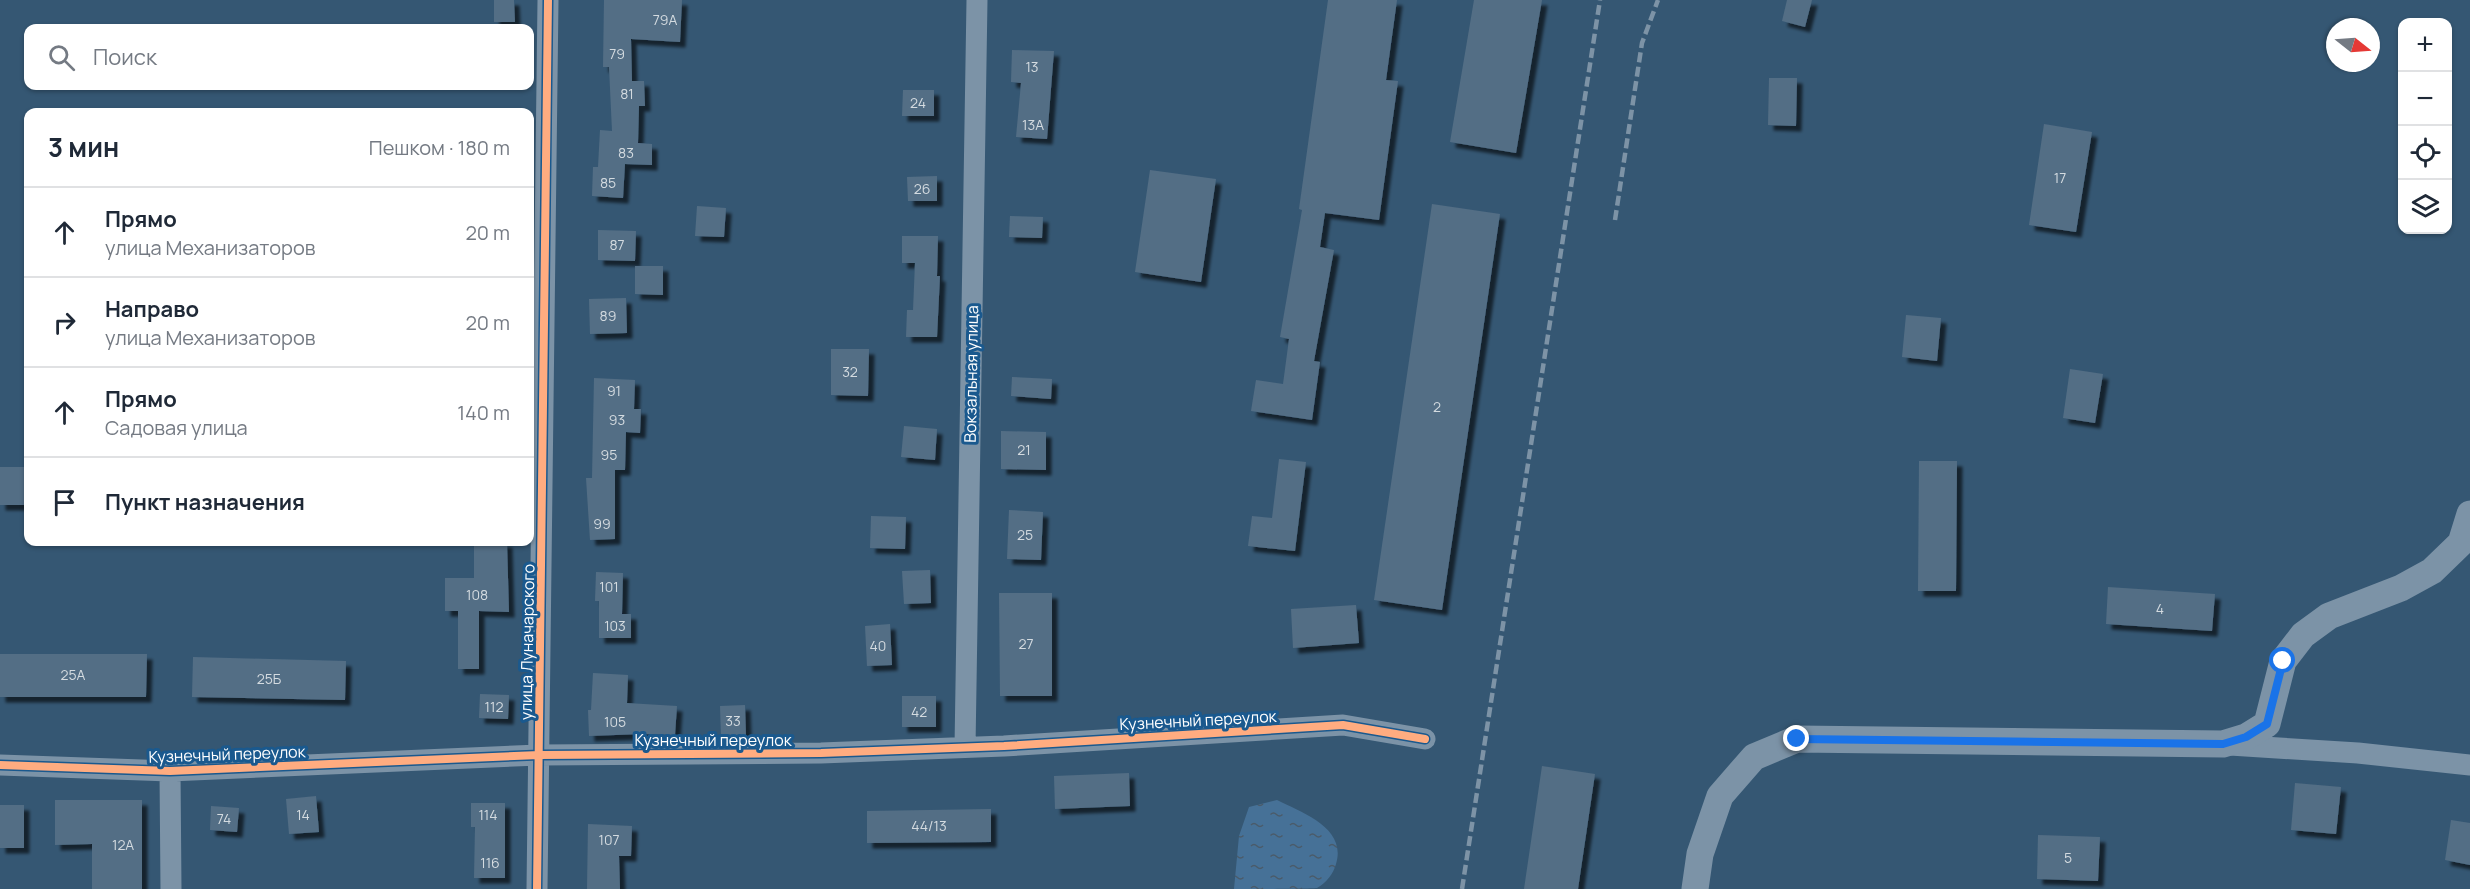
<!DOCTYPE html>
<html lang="ru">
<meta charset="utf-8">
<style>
body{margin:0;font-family:Manrope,sans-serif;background:#f2f2f3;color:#1f2937}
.controls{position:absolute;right:18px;top:18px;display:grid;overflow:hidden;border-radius:12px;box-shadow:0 2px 4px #0004}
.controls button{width:54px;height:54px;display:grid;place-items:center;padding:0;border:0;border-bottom:2px solid #e0e1e3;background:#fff;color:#1f2937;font:30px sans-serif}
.compass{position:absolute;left:2326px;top:18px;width:54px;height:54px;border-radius:50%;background:#fff;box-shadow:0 2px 4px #0004;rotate:107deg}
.stop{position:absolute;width:18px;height:18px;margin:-14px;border:4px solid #1a73e8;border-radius:50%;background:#fff}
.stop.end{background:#1a73e8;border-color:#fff;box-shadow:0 2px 6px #0008}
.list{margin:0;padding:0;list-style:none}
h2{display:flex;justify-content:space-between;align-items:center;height:78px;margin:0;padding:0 24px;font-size:26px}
h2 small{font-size:20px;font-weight:400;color:#747a83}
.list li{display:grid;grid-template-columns:39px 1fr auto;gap:18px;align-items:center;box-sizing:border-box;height:90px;padding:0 24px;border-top:2px solid #e0e1e3}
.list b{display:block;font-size:22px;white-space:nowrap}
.list p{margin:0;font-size:20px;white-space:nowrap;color:#747a83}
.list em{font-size:20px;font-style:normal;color:#747a83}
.icon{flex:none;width:33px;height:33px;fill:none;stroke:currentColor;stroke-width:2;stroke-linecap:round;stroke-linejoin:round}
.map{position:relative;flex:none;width:2470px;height:889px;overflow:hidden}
.search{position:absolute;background:#fff;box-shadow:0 2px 4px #0004;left:24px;top:24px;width:510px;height:66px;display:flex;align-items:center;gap:15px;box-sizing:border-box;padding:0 21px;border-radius:12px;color:#747a83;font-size:22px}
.panel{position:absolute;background:#fff;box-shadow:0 2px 4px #0004;left:24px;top:108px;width:510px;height:438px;border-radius:12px}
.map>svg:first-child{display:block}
</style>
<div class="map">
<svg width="2470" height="889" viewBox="0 0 2470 889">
<defs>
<pattern id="water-ripples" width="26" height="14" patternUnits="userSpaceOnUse" patternTransform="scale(1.5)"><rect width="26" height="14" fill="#467197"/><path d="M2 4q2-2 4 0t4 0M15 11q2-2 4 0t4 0" fill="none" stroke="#4a5b6a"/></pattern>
<filter id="shadow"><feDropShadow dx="5.5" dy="5.5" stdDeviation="1.5" flood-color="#0009"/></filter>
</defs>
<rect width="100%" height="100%" fill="#355773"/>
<path fill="url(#water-ripples)" d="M 1277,800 C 1303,813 1347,828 1336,864 C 1333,874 1327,882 1317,888 C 1307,889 1249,889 1234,889 L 1239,836 L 1249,807 Z"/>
<path fill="#536e85" filter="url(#shadow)" d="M 494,0 L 514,0 L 515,22 L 494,22 Z
M 604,0 L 682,0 L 680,42 L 631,39 L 632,81 L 644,81 L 645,106 L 639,106 L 638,143 L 652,144 L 652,165 L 625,164 L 623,198 L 592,196 L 593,167 L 598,167 L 600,130 L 612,131 L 609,67 L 603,67 Z
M 1328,0 L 1397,0 L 1386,80 L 1398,81 L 1379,220 L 1325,213 L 1320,247 L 1334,250 L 1314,361 L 1320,362 L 1312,420 L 1251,411 L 1256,380 L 1283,384 L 1289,339 L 1280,337 L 1302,210 L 1299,209 Z
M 1474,0 L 1542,0 L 1516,153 L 1450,142 Z
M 1787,0 L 1812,0 L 1805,27 L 1782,21 Z
M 1012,50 L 1054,51 L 1047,139 L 1016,137 L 1021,83 L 1011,82 Z
M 1769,78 L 1797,78 L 1796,126 L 1768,125 Z
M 903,90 L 934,90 L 934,116 L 902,116 Z
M 2044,124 L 2092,132 L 2076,232 L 2029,225 Z
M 1150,170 L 1216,179 L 1201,282 L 1135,272 Z
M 937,176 L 937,201 L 908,201 L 907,177 Z
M 1432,204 L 1500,214 L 1442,610 L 1374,600 Z
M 697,206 L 726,208 L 724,237 L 695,236 Z
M 1010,216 L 1043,217 L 1042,238 L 1009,237 Z
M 598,230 L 636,231 L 635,261 L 598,260 Z
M 902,236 L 938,236 L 937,276 L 940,276 L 937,337 L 906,337 L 907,310 L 913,310 L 915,263 L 902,263 Z
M 635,266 L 663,266 L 663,295 L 635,294 Z
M 626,298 L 627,333 L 590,334 L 589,299 Z
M 1906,315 L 1941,318 L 1937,361 L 1902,357 Z
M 831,349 L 869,349 L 868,396 L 831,395 Z
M 2070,369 L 2103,374 L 2095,423 L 2063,418 Z
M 1012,377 L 1052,379 L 1051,399 L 1011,396 Z
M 594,378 L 635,380 L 634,409 L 641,409 L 640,433 L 626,432 L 625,470 L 615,470 L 615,539 L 590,540 L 586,478 L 592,478 Z
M 904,426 L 937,429 L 935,460 L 901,457 Z
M 1001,431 L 1046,432 L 1046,470 L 1001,469 Z
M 1279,459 L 1306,462 L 1295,551 L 1248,546 L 1252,516 L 1272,518 Z
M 1919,461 L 1957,461 L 1956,591 L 1918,591 Z
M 0,467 L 28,467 L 28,505 L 0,505 Z
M 1009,510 L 1043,512 L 1041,560 L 1007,559 Z
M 871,516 L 906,517 L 905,549 L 870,548 Z
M 474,542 L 507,542 L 509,612 L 479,611 L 479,669 L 458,669 L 458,611 L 445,611 L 445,578 L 474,578 Z
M 930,570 L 931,603 L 904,604 L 902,571 Z
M 596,572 L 623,573 L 622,614 L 631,614 L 631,638 L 599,638 L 599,601 L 595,601 Z
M 2108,587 L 2215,594 L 2212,631 L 2106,624 Z
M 999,593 L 1052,593 L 1052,696 L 1000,696 Z
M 1356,605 L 1359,643 L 1293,648 L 1291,609 Z
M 890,624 L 892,665 L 867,666 L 865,626 Z
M 0,654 L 147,654 L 146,697 L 0,697 Z
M 193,657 L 346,661 L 345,700 L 192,697 Z
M 593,673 L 628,675 L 627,703 L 677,706 L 675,735 L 642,734 L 589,736 L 588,710 L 591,710 Z
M 480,694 L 509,695 L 508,719 L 479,718 Z
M 902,696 L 936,696 L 936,727 L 902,727 Z
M 745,705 L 746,736 L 721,737 L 720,706 Z
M 1542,766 L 1595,774 L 1578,889 L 1524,889 Z
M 1129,773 L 1130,806 L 1055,809 L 1054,776 Z
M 2295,783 L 2341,787 L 2336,834 L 2291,830 Z
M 316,796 L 319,832 L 289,834 L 286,799 Z
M 55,800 L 142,800 L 142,889 L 92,889 L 92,844 L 55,845 Z
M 471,803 L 505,803 L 505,878 L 474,878 L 475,827 L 471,827 Z
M 0,805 L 24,805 L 24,848 L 0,848 Z
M 211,806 L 239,808 L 237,832 L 210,830 Z
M 991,809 L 991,842 L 867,843 L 867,811 Z
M 2451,820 L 2470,823 L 2470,865 L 2445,860 Z
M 588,824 L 632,826 L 631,856 L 619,856 L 620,889 L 587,889 Z
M 2038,835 L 2100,837 L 2098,881 L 2037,879 Z"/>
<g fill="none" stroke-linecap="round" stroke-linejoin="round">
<path stroke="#7c93a7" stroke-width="21" d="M 2230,745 L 2358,753 L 2470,765
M 965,747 L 977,0
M 0,765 L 170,771 L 539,755 L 821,753 L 1004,746 L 1343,725 L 1425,739
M 170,771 L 171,889
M 537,889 L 548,0"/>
<path stroke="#7c93a7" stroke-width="27" d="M 1695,889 L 1700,854 L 1720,796 L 1754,757 L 1797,739 L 2223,744 L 2246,737 L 2267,724 L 2283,661 L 2303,635 L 2329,616 L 2401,588 L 2432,571 L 2461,543 L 2470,514"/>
<path stroke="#7d93a6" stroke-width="4.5" stroke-dasharray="10 4.5" stroke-linecap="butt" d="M 1615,220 L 1642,43 L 1658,0
M 1462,889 L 1600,0"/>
<g stroke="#1a598e" stroke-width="11">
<path id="cycleway" d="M 0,765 L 170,771 L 539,755 L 821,753 L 1004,746 L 1343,725 L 1425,739
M 537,889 L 548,0"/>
</g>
<use href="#cycleway" stroke="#ffac80" stroke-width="8"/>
</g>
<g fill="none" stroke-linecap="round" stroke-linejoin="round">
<path stroke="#1a73e8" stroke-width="8" d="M 1797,739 L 2223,744 L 2246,737 L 2267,724 L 2283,661"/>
</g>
<g text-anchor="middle" stroke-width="6" stroke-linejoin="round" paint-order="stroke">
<g font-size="14" fill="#d4dbe0">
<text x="665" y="25">79А</text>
<text x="617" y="59">79</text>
<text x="1032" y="72">13</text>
<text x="627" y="99">81</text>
<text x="918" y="108">24</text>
<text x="1033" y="130">13А</text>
<text x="626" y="158">83</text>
<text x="2060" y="183">17</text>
<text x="608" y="188">85</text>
<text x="922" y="194">26</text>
<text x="617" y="250">87</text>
<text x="608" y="321">89</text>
<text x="850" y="377">32</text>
<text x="614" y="396">91</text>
<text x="1437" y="412">2</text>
<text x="617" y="425">93</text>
<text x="1024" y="455">21</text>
<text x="609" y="460">95</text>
<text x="602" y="529">99</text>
<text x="1025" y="540">25</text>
<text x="609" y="592">101</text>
<text x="477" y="600">108</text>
<text x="2160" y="614">4</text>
<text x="615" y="631">103</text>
<text x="1026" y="649">27</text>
<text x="878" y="651">40</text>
<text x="73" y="680">25А</text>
<text x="269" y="684">25Б</text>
<text x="494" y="712">112</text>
<text x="919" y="717">42</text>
<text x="733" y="726">33</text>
<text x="615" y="727">105</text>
<text x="303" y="820">14</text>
<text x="488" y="820">114</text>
<text x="224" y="824">74</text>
<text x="929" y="831">44/13</text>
<text x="609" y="845">107</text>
<text x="123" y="850">12А</text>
<text x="2068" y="863">5</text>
<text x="490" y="868">116</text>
</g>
<g font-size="16" fill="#fff" stroke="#1a598e">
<text transform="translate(971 374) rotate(-89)" y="6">Вокзальная улица</text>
<text transform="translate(527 642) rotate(-89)" y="6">улица Луначарского</text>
<text transform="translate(1198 720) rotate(-3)" y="6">Кузнечный переулок</text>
<text x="713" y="746">Кузнечный переулок</text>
<text transform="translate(227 754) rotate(-2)" y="6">Кузнечный переулок</text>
</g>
</g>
</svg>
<div class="controls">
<button>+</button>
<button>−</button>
<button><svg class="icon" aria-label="locate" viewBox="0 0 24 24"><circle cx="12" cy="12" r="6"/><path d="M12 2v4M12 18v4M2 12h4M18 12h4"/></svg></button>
<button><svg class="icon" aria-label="layers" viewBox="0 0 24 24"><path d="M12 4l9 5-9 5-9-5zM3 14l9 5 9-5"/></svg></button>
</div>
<svg class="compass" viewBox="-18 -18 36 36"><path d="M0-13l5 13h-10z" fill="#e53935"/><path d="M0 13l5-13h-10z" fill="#747a83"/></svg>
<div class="stop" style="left:2283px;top:661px"></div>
<div class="stop end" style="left:1797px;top:739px"></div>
<div class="search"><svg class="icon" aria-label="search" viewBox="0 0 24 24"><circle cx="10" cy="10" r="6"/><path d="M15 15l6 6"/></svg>Поиск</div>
<section class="panel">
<h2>3 мин<small>Пешком · 180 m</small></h2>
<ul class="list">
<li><svg class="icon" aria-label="ahead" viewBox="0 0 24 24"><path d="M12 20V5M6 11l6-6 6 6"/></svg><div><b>Прямо</b><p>улица Механизаторов</p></div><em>20 m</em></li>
<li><svg class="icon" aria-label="right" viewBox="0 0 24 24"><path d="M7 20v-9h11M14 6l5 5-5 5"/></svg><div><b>Направо</b><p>улица Механизаторов</p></div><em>20 m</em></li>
<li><svg class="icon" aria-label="ahead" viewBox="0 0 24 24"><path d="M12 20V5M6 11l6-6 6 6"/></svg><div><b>Прямо</b><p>Садовая улица</p></div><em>140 m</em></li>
<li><svg class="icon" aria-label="arrive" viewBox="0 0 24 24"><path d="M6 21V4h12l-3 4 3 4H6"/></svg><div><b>Пункт назначения</b></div></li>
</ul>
</section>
</div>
